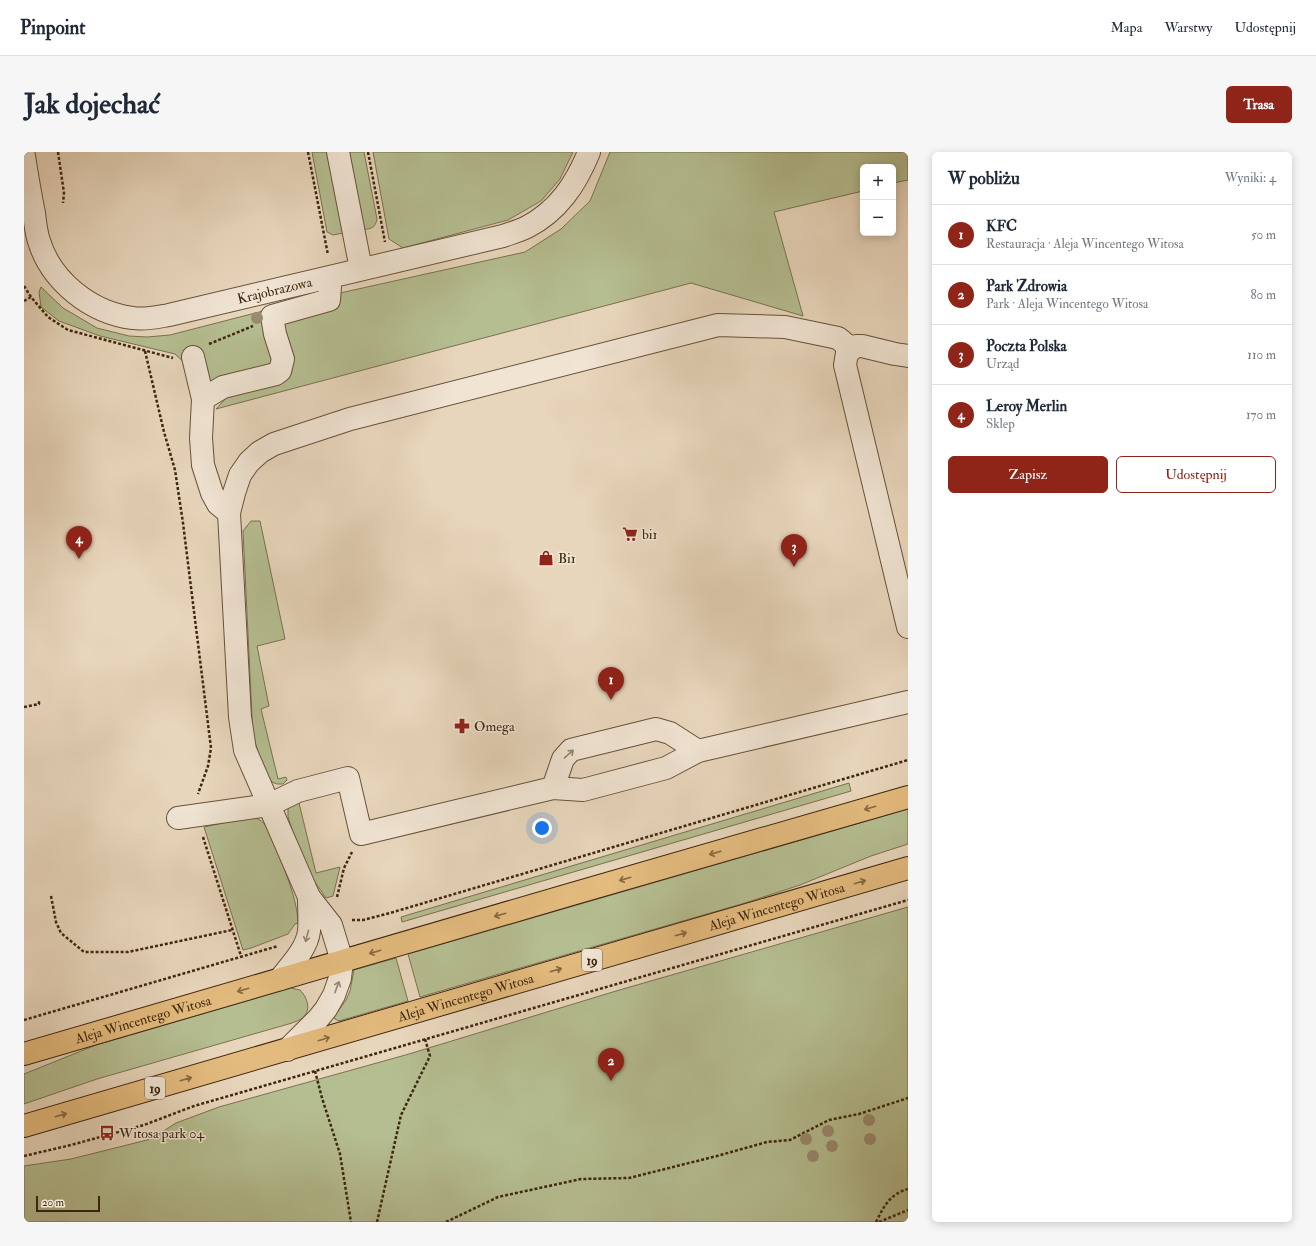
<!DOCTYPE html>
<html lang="pl">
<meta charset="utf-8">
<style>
body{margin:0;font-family:"IM FELL Double Pica",serif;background:#f6f6f7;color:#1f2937}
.controls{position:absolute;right:12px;top:12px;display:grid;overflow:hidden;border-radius:6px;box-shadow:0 2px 10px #0003}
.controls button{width:36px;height:36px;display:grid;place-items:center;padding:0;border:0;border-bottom:1px solid #e0e1e3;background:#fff;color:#1f2937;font:20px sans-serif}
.scale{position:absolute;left:12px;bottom:10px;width:64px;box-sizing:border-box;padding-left:4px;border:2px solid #3d260f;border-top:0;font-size:11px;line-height:14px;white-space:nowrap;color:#3d260f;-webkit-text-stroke:3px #f0e4d3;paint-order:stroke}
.you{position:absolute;left:518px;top:676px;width:14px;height:14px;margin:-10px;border:3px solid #fff;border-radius:50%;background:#1a73e8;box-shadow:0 0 0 6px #1a73e833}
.badge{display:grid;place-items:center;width:26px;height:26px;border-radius:50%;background:#8f2418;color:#fff;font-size:13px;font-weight:700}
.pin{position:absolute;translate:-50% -33px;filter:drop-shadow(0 1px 2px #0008)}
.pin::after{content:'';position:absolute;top:21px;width:14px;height:12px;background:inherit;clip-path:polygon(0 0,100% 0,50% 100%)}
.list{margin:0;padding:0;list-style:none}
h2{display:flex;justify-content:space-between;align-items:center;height:52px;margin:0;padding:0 16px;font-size:17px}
h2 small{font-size:13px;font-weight:400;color:#747a83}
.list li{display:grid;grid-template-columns:26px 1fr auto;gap:12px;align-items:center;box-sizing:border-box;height:60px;padding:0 16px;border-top:1px solid #e0e1e3}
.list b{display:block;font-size:15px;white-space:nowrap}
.list p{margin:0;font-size:13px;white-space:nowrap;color:#747a83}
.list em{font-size:13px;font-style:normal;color:#747a83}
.actions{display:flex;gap:8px;padding:12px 16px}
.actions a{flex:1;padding:9px 0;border:1px solid #8f2418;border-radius:6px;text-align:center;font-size:14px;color:#8f2418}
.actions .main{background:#8f2418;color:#fff}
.map{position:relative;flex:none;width:884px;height:1070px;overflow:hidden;border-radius:6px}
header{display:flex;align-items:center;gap:24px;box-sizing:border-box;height:56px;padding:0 20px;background:#fff;border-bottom:1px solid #e0e1e3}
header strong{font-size:19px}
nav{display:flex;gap:22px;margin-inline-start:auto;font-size:14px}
.intro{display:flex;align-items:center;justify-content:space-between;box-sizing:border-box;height:96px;padding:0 24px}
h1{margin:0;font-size:28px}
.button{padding:10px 18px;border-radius:6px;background:#8f2418;color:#fff;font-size:14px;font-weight:700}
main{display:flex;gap:24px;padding:0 24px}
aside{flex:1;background:#fff;border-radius:6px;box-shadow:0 2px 10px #0003}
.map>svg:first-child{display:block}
</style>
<header>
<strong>Pinpoint</strong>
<nav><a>Mapa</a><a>Warstwy</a><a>Udostępnij</a></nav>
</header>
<div class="intro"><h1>Jak dojechać</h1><a class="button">Trasa</a></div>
<main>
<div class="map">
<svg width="884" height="1070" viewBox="0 0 884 1070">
<rect width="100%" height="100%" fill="#e8d6bc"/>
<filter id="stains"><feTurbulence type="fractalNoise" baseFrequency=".005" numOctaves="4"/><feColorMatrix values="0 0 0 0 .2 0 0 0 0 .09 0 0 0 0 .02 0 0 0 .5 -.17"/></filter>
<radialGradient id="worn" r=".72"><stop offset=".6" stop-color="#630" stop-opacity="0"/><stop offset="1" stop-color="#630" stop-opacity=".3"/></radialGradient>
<path fill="#b5be91" stroke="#797250" d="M 288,0 L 304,0 L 319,81 L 309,83 L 303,80 Z
M 324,0 L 340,0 L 353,67 C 351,77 347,76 339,78 Z
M 349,0 L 549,0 L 536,27 L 517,49 L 484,68 L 379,96 L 365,87 Z
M 586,0 L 884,0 L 884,28 L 869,31 L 869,15 L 839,15 L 839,39 L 750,60 L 779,164 L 667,131 L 192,257 L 205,243 L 260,230 L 268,220 L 254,171 L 316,141 L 501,100 L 537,77 L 566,49 Z
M 17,135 L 39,156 L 73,176 L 105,184 L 123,185 L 146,183 L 243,158 L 252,213 L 196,228 L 181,230 L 151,202 L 76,184 L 35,169 L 17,155 L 15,140 Z
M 227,369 L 236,369 L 261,487 L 233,494 L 245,554 L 237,557 L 254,627 L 262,625 L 263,628 L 259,632 L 253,632 L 248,630 L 243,624 L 229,585 L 219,379 Z
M 825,631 L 827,639 L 378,770 L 377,765 Z
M 274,647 L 292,721 L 316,715 L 309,744 L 302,746 L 284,720 L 279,711 L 264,665 L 264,655 Z
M 884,657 L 884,692 L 847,704 L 776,733 L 721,751 L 396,845 L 384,802 Z
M 228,665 C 236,667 240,670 244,678 C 255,705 273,742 274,771 L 271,772 L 264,782 L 227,796 L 219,798 L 180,675 Z
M 884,755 L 884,1070 L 0,1070 L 0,1014 L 47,1007 L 127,987 L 152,971 L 195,955 L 385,902 L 592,839 Z
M 372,806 L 384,849 L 315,869 L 311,867 L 310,865 L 322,848 L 326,839 L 330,818 Z
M 267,836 L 276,838 C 284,846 288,860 277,867 C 274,869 270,870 268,871 L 73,927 L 0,952 L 0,922 L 72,893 Z"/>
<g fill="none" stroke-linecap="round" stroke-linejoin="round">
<g stroke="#68523a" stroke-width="24">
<g id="minor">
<path d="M 314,0 L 337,117"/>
<path id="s1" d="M 0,4 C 3,23 6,42 10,61 C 11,70 12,80 15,89 C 27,129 67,161 109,166 C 121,168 133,165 145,163 L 479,84 C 487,81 495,79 503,75 C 534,59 552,32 565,0"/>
<path d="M 884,204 L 871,202 L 838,194 L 832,194 L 823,201 L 821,213 L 884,475"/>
<path d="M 169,205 L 179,247 L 177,286 L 179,313 L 188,341 L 194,352 L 205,361"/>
<path d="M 179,247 L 199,235 L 252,222 L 256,219 L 259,207 L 251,182 L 248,164 L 305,148 L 306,135"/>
<path d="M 529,636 L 539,607 L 547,598 L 632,577 L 646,581 L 674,599"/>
<path d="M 154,666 L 245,653 L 274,639 L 324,626 L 337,682 L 529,636 L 559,638 L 642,616 L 674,599 L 884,550"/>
<path d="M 256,827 C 266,814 283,797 285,779 C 286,768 285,756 285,745"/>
<path d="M 263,898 L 294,867 L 302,857 L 310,843 L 316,826 L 318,809 L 307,773 L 285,745 L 221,598 L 216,565 L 205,361 L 210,341 L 216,323 L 225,310 L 236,300 L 250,292 L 326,267 L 694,173 L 761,175 L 814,186 L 827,197"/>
</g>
</g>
<g stroke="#3d260f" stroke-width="24">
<g id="major">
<path id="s2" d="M 0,902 L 548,742 L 884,645"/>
<path id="s3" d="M 0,974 L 884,716"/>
</g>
</g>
<path stroke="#3d260f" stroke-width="2.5" stroke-dasharray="3 2" stroke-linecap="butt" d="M 34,0 L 40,41 L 39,51
M 284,0 L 304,103
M 344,0 L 361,90
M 0,134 L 7,145 L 24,165 L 44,178 L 149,206
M 0,149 L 7,145
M 185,192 L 229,174
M 121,199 L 140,280 L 151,318 L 159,371 L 187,596 L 184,614 L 174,642
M 0,555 L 15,552 L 15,549
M 179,685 L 217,804
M 27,744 L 32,770 L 37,781 L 60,800 L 104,800 L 208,778
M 313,745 L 320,716 L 328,700
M 328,768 L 339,768 L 366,761 L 884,608
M 0,868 L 254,794
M 291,919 L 298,946 L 316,1002 L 327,1070
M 0,1004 L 47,993 L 120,973 L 170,954 L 884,748
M 353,1070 L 377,963 L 406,904 L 401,887
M 422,1070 L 474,1045 L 557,1027 L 605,1026 L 693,1004 L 743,990 L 766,988 L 805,968 L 835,962 L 884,946
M 852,1070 C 860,1054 866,1042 884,1037
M 855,1070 L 884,1058"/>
<use href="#minor" stroke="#f0e4d3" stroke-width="22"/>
<use href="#major" stroke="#e4bb7e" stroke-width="22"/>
</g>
<g fill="#9a8a6f">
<circle cx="233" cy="166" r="6"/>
<circle cx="845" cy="968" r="6"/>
<circle cx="804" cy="979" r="6"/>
<circle cx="782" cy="987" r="6"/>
<circle cx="846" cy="987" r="6"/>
<circle cx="808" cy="994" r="6"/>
<circle cx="789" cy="1004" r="6"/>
</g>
<defs><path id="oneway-shaft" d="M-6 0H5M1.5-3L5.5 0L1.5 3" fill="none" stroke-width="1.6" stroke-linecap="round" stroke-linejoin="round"/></defs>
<g stroke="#968571">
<use href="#oneway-shaft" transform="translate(545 602) rotate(-41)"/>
<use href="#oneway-shaft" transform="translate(283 784) rotate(105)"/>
<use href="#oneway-shaft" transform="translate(313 835) rotate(-70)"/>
</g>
<g stroke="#886941">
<use href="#oneway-shaft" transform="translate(846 656) rotate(164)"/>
<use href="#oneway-shaft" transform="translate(691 701) rotate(164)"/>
<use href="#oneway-shaft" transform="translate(601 727) rotate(164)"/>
<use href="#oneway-shaft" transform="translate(836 730) rotate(-16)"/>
<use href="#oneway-shaft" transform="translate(476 763) rotate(164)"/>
<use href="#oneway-shaft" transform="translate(657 782) rotate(-16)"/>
<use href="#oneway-shaft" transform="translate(351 800) rotate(164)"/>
<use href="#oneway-shaft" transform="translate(532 818) rotate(-16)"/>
<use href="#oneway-shaft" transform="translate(219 838) rotate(164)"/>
<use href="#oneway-shaft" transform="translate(300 887) rotate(-17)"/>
<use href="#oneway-shaft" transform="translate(162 927) rotate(-16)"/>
<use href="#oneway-shaft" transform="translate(37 963) rotate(-16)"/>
</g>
<defs>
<g id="supermarket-bare" transform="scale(1.2)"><path d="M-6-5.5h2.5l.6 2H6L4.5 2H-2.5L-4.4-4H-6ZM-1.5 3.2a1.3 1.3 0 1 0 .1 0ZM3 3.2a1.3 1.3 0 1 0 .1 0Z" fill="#8f2418" stroke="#f0e4d3" stroke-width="2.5" paint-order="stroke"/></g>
<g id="shop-bare" transform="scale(1.2)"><path d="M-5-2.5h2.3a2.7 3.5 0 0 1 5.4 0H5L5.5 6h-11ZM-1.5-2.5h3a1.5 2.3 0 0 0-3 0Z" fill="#8f2418" stroke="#f0e4d3" stroke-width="2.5" paint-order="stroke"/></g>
<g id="pharmacy-bare" transform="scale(1.2)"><path d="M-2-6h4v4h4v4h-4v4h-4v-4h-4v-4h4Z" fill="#8f2418" stroke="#f0e4d3" stroke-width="2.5" paint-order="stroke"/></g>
<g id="bus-bare" transform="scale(1.2)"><path d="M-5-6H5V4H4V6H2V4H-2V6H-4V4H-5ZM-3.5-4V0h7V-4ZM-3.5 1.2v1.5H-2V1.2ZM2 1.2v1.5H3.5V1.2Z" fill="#8f2418" stroke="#f0e4d3" stroke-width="2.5" paint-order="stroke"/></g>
</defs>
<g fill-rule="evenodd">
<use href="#supermarket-bare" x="606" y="382"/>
<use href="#shop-bare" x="522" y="406"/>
<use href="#pharmacy-bare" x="438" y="574"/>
<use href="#bus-bare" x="83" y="981"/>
</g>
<g text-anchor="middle" stroke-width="3" stroke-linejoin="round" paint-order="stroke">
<g fill="#f0e4d3" stroke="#735f4a" stroke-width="1">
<rect x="558" y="797" width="20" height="22" rx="3"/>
<rect x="121" y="925" width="20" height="22" rx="3"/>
</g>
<g font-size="13" font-weight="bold" fill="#3d260f">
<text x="568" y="813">19</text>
<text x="131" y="941">19</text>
</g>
<g font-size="14" fill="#3d260f" stroke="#f0e4d3">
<text dy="5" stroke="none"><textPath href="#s1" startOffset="359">Krajobrazowa</textPath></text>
<text dy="5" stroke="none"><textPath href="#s3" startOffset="784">Aleja Wincentego Witosa</textPath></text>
<text dy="5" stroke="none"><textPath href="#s3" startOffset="460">Aleja Wincentego Witosa</textPath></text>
<text dy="5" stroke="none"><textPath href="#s2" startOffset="124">Aleja Wincentego Witosa</textPath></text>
</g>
<g font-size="14" fill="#3d260f" stroke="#f0e4d3" text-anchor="start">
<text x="618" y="387">bi1</text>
<text x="534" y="411">Bi1</text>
<text x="450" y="579">Omega</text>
<text x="95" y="986">Witosa park 04</text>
</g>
</g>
<rect width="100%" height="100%" filter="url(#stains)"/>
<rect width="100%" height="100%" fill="url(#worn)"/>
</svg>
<div class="controls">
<button>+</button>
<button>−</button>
</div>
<div class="scale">20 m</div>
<div class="you"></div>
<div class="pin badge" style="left:587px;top:548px">1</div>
<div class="pin badge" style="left:587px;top:929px">2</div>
<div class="pin badge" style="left:770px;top:415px">3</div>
<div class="pin badge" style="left:55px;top:407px">4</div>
</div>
<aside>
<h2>W pobliżu<small>Wyniki: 4</small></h2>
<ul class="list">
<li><span class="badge">1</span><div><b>KFC</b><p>Restauracja · Aleja Wincentego Witosa</p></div><em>50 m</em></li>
<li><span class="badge">2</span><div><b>Park Zdrowia</b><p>Park · Aleja Wincentego Witosa</p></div><em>80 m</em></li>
<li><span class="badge">3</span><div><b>Poczta Polska</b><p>Urząd</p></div><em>110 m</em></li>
<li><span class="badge">4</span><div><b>Leroy Merlin</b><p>Sklep</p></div><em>170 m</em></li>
</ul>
<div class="actions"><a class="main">Zapisz</a><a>Udostępnij</a></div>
</aside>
</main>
